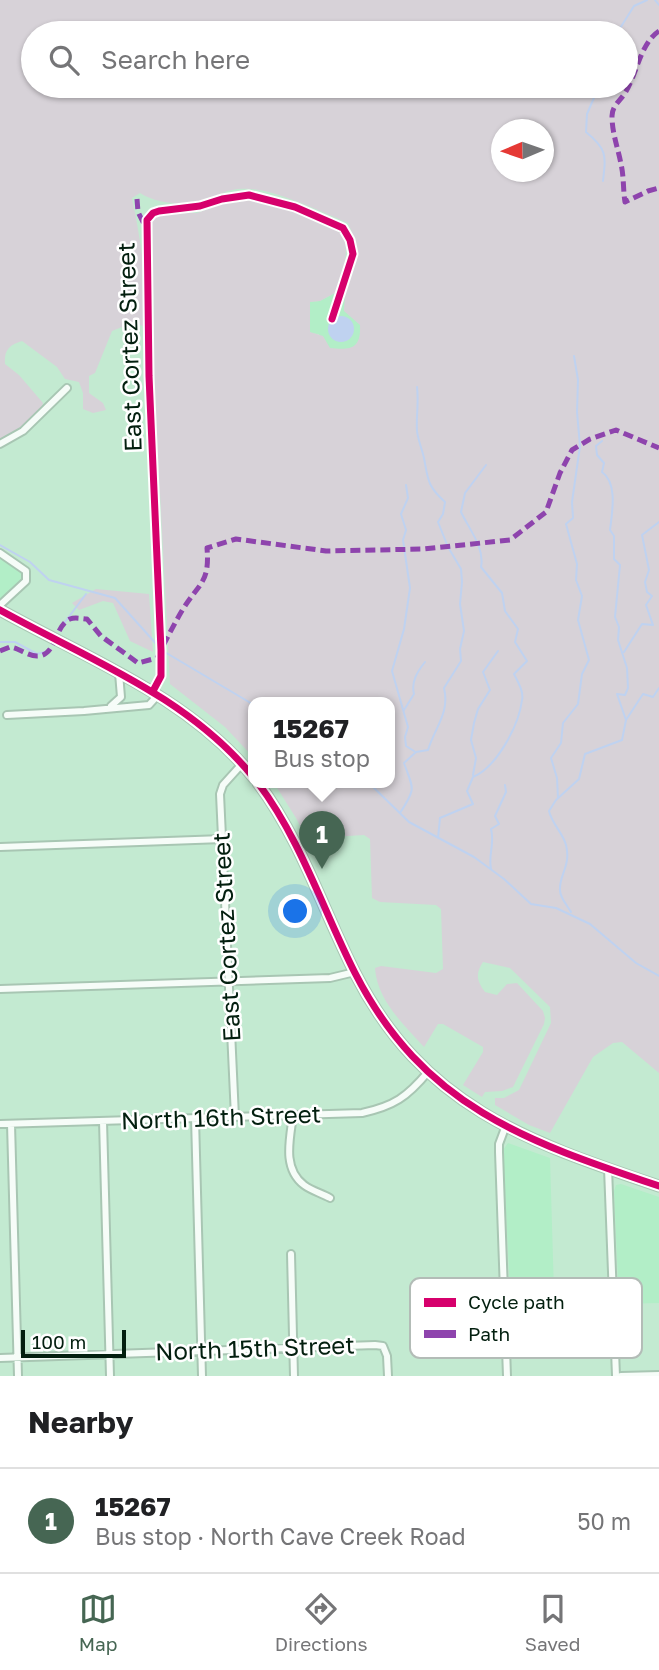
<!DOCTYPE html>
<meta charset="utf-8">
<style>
body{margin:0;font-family:"Golos Text",sans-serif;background:#f2f2f2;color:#202124}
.compass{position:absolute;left:491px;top:119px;width:63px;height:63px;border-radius:50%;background:#fff;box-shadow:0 2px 5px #0004;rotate:268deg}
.scale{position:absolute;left:21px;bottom:18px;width:105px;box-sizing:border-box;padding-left:7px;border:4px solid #031f0f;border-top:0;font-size:19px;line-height:24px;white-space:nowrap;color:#031f0f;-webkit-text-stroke:5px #fff;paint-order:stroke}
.you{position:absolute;left:296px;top:912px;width:24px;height:24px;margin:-18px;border:5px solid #fff;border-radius:50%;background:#1a73e8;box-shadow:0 0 0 10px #1a73e833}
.badge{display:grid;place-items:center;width:46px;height:46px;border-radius:50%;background:#466653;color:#fff;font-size:23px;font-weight:700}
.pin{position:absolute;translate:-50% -58px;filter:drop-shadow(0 2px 4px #0008)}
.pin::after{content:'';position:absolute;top:37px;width:24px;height:21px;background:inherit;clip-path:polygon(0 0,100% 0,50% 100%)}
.popup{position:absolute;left:248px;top:697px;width:147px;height:91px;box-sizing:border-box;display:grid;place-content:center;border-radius:14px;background:#fff;filter:drop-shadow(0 2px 5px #0005);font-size:23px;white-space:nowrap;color:#757577}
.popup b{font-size:26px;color:#202124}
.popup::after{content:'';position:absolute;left:50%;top:100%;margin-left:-14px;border:14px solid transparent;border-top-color:#fff}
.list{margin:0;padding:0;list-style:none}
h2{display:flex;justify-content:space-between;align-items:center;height:91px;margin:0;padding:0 28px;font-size:30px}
h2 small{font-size:23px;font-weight:400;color:#757577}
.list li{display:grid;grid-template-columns:46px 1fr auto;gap:21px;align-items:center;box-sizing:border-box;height:105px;padding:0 28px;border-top:2px solid #e0e0e0}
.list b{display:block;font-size:26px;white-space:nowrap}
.list p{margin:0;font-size:23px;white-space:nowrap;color:#757577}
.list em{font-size:23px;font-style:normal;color:#757577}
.icon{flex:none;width:38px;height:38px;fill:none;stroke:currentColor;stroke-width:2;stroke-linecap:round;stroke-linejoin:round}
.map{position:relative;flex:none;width:659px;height:1376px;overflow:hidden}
.search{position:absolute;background:#fff;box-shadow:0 2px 5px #0004;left:21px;right:21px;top:21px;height:77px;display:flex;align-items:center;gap:18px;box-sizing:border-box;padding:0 24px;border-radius:38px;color:#757577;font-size:26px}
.sheet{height:196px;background:#fff}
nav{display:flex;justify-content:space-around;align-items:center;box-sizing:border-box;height:98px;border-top:2px solid #e0e0e0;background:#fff;font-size:19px;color:#757577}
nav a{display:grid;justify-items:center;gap:4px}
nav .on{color:#466653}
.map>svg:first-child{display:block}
</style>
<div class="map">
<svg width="659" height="1376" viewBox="0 0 659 1376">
<rect width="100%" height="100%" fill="#c3ead1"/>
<path fill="#b2eec7" d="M 335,293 L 344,297 L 376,325 L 362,362 L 319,366 L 319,334 L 310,333 L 310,302 L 320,301 Z
M 0,555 L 24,570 L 24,580 L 3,600 L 0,598 Z
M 508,1143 L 550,1158 L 554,1292 L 510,1293 L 503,1150 Z
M 621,1184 L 659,1197 L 659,1303 L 619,1304 L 614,1191 L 616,1185 Z"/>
<path fill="#d7d2d8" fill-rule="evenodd" d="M 0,0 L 659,0 L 659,1073 L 622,1042 L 613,1043 L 593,1057 L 550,1133 L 529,1125 L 495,1105 L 495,1098 L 504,1098 L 519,1090 L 551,1023 L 550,1007 L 510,968 L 483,962 C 475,974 477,981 485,992 L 497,995 L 507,984 L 517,983 L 543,1011 L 545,1018 L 544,1024 L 513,1087 L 502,1091 L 485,1092 L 482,1097 L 463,1085 L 483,1052 L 483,1047 L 443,1024 L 438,1024 L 424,1047 C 403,1024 377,1000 375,968 L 381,966 L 436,973 L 443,969 L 441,909 L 436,905 L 380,902 L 372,898 L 370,839 L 364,835 L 316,838 L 316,842 L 309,843 L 296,818 L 274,783 L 390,783 L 390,703 L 254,703 L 254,758 L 225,727 L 170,684 L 153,359 L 154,306 L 150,228 L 152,218 L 164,213 L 197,213 L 234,200 L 256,199 L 337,226 C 354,250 343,267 335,293 L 320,301 L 310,302 L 310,332 L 323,336 L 330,348 C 351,350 361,349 360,325 L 344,311 C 344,278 364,255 348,223 C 322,212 276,190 250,189 C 228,187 221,195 203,201 C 186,207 155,203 140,193 L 132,198 C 140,237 149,287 144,326 L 132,323 L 112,331 L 95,373 L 89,376 L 89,393 L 103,403 L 106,410 L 93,413 L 83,409 L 83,393 L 79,382 L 65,379 L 57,367 L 22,341 C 9,345 4,350 5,364 L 19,375 L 43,403 C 38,420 16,435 0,441 ZM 33,33 L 626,33 L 626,86 L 33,86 ZM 502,130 L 544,130 L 544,172 L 502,172 Z
M 96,589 L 149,594 L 153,652 L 130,641 L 113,603 L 103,601 L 79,610 L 72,603 Z"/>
<path fill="#bfd2f0" d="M328 329a13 13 0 1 1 26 0a13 13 0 1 1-26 0Z"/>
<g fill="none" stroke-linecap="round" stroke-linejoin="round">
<path stroke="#bfd2f0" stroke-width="2" d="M 655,0 L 659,5
M 617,33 L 634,6 L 647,0
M 599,86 L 587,114 L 586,132 C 607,149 606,155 603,181
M 602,441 L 596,446 L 597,455 L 604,463 L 602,472 C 618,483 612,513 610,530 L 614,536 L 614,559 L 620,565 L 615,617 L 619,627 L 618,640 L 627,668 L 628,688 L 625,695 L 617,694 L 626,720
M 406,485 L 408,498 L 401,514 L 406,530 L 403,540 L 410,588 L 404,629 L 392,671 L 408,727 L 405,737 L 406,746 L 414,751
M 0,545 L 30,562 L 49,580 L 115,598 L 159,647
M 62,626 L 86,594
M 0,642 L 15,642 L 37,654 L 49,651
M 163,651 L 254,705
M 624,652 L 642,624 L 653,625 L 646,605 L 652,596 L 647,592 L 645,582 L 649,570 L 642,535 L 659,522
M 404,710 L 414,694 C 411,682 417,672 425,662
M 473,775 L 476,758 L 471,740 L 474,723 L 478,709 L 490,690 L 483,672 L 498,651
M 369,783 L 409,822 L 474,857 L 504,879 L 531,904 L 556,908 L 590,924 L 636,963 L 659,976
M 558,798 L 557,778 L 551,758 L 561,743 L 563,723 L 578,704 L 582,674 L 589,660 L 578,620 L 582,596 L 576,580 L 577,564 L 566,524 L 573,518 L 572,502 L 580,446 L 577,412 L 578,380 L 574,356
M 400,813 C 417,787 413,789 404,763 L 416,752 L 428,750 C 435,727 450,713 444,688 L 461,661 L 460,649 L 464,631 L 460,604 L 462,582 L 461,569 L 448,547 L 438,522 L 443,514 L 445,502 C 427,486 428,479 424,458 C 422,449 418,440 417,431 C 416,416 419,402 417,387
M 438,838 L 440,818 L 473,804 L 467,791 L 473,777 C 497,767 519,725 522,700 C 524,692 518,682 514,674 L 527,661 L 515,642 L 518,629 L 505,611 L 502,593 L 481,567 C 485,548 469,529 461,512 L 465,493 L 486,465
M 491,869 C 488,854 495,844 491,829 L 499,824 L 495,816 L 506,792 L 505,785
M 571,912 C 567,905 559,897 560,888 C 560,874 571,865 566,845 C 563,833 552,824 549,811 L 556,800 L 579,779 L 585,754 L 622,740 L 626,720 L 643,694 L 653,697 L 659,688"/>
<g stroke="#a8c6b3" stroke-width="10">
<path id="street" d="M 0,444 L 23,431 L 67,388
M 0,553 L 26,571 L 26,581 L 0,605
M 153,691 L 161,676 L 161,650 L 149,376 L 147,220 L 153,213 L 159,211 L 200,206 L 222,199 L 249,195 L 295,207 L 343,228 L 350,240 L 353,254 L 332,319
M 111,706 L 121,697 L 119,673
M 7,715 L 84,711 L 149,705 L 158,695
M 0,847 L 223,839
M 0,989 L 330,978 L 355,972
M 293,1115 C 290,1139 282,1168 304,1185 C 312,1191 321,1193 330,1198
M 235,1117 L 220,794 L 223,785 L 242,764
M 195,1118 L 202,1376
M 103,1121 L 110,1376
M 0,1124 L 362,1113 C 394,1106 407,1097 428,1072
M 11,1124 L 18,1376
M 505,1128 L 499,1144 L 499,1152 L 507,1376
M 608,1168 L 616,1376
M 291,1254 L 294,1376
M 0,1358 L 375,1345 L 383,1346 L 387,1356 L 388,1376
M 621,1376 L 659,1375"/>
</g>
<g stroke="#a8c6b3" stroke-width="13">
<path id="primary" d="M 0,610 C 88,659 189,697 254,778
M 258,783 C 301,840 323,910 355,973 C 423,1106 525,1141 659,1186"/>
</g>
<use href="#street" stroke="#f6fcf8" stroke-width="6"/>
<use href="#primary" stroke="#f6fcf8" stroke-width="10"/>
<path stroke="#8e44ad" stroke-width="5" stroke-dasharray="10 5" stroke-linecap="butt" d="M 659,31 C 640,44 637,74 625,93 C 620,101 612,106 612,116 C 612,133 618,148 621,164 C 624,177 623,190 625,202 L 648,191 L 659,188
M 137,199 L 138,212 L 146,228
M 0,651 L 10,647 C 19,648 28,656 37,656 C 57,656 54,626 70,619 C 75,617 83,619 87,619 L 101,636 L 138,663 L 157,658 C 165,642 174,624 183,609 C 199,583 210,583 207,548 L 236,539 L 326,551 L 424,549 L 510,540 L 546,512 L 560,473 L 572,450 L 590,439 L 616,430 L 659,448"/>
<g stroke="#fff" stroke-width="11">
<path id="cycleway" d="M 0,610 C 88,659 189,697 254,778
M 153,691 L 161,676 L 161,650 L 149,376 L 147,220 L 153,213 L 159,211 L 200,206 L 222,199 L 249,195 L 295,207 L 343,228 L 350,240 L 353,254 L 332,319
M 258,783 C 301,840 323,910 355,973 C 423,1106 525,1141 659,1186"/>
</g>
<use href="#cycleway" stroke="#d6006c" stroke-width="7"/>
</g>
<g text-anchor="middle" stroke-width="5" stroke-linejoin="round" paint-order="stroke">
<g font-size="24" fill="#031f0f" stroke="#fff">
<text transform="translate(130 347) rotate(-92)" y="8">East Cortez Street</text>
<text transform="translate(227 937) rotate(-93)" y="8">East Cortez Street</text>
<text transform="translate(221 1118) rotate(-2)" y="8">North 16th Street</text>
<text transform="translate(255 1349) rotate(-2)" y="8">North 15th Street</text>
</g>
</g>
<rect x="410" y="1278" width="232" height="80" rx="10" fill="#fff" stroke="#b3bcb7" stroke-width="2"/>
<rect x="424" y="1298" width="32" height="9" fill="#d6006c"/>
<rect x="424" y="1330" width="32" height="8" fill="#8e44ad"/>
<g font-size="19" fill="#031f0f">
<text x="468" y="1309">Cycle path</text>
<text x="468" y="1341">Path</text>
</g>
</svg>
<svg class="compass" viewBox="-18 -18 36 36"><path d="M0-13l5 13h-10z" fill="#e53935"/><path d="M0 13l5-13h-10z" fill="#757577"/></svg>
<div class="scale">100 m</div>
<div class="you"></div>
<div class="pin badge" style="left:322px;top:869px">1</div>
<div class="popup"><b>15267</b>Bus stop</div>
<div class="search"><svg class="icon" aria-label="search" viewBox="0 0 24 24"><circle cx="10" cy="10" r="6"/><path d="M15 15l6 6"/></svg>Search here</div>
</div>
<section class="sheet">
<h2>Nearby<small></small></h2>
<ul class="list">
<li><span class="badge">1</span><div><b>15267</b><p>Bus stop · North Cave Creek Road</p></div><em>50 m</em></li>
</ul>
</section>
<nav>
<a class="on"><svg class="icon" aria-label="map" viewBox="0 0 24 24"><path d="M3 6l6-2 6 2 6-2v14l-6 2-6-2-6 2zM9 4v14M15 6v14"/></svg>Map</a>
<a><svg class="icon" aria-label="directions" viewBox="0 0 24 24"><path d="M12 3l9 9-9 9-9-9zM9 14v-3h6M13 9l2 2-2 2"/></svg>Directions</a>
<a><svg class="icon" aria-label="saved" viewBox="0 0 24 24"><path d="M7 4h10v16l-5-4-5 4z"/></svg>Saved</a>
</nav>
